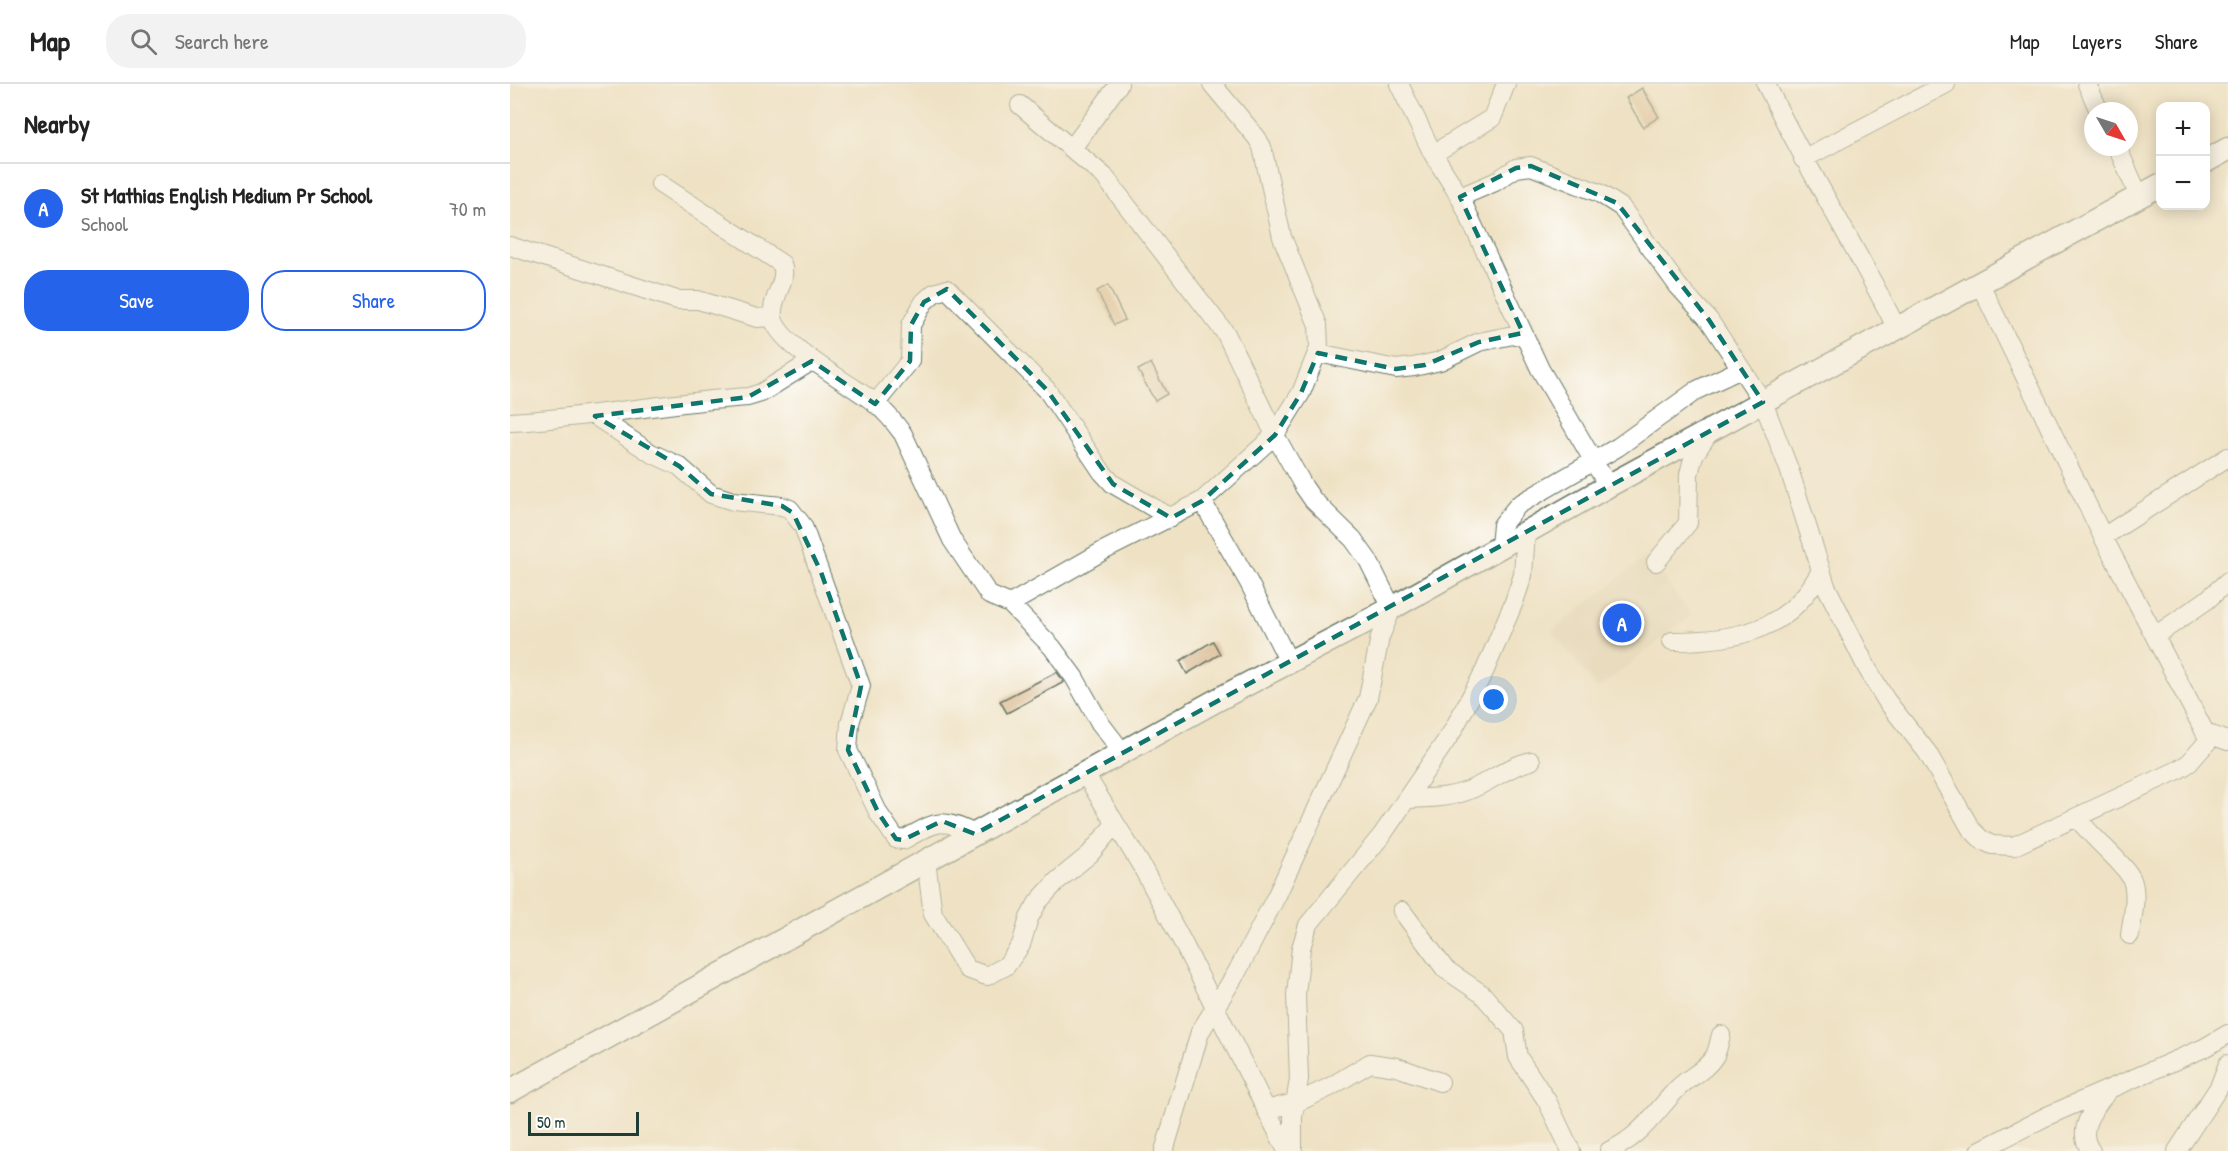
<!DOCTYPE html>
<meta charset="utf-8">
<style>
body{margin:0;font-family:"Patrick Hand",sans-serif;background:#f2f2f2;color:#222}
.controls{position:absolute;right:18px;top:18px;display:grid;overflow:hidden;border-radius:12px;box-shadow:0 3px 15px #0003}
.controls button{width:54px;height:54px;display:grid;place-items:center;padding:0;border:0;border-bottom:2px solid #e0e0e0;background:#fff;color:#222;font:30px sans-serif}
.compass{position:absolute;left:1574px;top:18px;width:54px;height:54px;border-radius:50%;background:#fff;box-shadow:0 3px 15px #0003;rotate:129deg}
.scale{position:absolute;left:18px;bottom:15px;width:111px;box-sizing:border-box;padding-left:6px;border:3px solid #1f3d34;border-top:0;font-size:16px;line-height:21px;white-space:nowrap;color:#1f3d34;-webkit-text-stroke:4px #fff;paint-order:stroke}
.you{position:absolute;left:984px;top:616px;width:21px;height:21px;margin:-15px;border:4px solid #fff;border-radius:50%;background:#1a73e8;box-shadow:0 0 0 9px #1a73e833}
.badge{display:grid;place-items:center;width:39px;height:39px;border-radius:50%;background:#2563eb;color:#fff;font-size:20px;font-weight:700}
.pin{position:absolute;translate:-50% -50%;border:3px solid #fff;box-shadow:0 2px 6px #0006}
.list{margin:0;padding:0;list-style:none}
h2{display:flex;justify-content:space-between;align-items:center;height:78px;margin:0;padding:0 24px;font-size:26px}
h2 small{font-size:20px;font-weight:400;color:#767676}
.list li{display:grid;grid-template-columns:39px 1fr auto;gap:18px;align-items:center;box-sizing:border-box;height:90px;padding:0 24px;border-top:2px solid #e0e0e0}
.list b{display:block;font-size:22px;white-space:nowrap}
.list p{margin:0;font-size:20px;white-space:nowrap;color:#767676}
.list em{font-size:20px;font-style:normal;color:#767676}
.actions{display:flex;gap:12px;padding:18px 24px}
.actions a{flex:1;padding:14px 0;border:2px solid #2563eb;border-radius:24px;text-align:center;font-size:21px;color:#2563eb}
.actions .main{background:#2563eb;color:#fff}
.icon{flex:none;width:33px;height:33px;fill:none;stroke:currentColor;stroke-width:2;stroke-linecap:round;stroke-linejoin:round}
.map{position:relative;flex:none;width:1718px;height:1067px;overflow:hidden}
header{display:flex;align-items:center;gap:36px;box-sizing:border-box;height:84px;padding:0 30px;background:#fff;border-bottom:2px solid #e0e0e0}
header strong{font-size:28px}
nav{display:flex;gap:33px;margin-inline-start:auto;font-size:21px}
.search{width:420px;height:54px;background:#f2f2f2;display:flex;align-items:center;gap:15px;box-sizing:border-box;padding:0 21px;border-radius:24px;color:#767676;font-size:22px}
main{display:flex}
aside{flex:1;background:#fff}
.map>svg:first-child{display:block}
</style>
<header>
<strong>Map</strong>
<div class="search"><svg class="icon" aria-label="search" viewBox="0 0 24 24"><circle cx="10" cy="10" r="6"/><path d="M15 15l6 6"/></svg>Search here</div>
<nav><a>Map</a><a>Layers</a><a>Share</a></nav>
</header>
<main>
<aside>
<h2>Nearby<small></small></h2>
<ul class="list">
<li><span class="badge">A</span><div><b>St Mathias English Medium Pr School</b><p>School</p></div><em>70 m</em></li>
</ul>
<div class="actions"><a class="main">Save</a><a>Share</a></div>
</aside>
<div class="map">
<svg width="1718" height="1067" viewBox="0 0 1718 1067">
<rect width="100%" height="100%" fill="#fff"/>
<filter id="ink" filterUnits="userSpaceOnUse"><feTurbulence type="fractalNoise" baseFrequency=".0167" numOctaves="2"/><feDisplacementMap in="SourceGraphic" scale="12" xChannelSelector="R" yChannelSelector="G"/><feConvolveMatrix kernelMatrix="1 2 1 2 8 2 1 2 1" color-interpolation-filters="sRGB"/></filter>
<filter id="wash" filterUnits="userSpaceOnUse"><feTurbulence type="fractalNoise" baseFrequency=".008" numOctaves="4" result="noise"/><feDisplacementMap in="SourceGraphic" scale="24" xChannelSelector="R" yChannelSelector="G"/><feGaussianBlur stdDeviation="1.35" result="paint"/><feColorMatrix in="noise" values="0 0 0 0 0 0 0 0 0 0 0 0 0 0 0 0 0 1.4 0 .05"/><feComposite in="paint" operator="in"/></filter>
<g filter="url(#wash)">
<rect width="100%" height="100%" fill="#efe2c4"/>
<path fill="#e1d3b5" d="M 1136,473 L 1182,531 L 1088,605 L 1042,547 Z"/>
<g id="blocks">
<path fill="#dcbe96" d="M 1132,4 L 1149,33 L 1133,43 L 1116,14 Z
M 598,201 L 615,236 L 604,241 L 587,207 Z
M 641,279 L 657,310 L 645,317 L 628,286 Z
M 703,557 L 710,570 L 677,590 L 670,577 Z
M 547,588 L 554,598 L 497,629 L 490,617 Z"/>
</g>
</g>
<g filter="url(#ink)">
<use href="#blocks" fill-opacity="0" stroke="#687766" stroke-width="1.5"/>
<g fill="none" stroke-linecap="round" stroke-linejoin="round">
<g stroke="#687766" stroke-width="20">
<path id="minor" d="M 889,0 L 923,70 L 950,113 L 1030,285 L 1098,402
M 1256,0 C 1296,84 1346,162 1387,245
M 1577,0 L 1589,27
M 510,21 L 594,92 L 716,250 L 765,351 L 794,403 L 803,416 L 843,455 L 858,476 L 882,524 L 870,553 L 858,614 L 767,811 L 727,888 L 690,948 L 654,1067
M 563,63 L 609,0
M 1607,63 L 1629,112
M 923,70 L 982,34 L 996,0
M 1293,75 L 1436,0
M 150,100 L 272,180 C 278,199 260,214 263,233 C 267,261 343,301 365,319 C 376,328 385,339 393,350 L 442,456 L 479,511 L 500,520 L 593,467 L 692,417 L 765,351 L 791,309 L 809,264 L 808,241 L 772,153 L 752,63 L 747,54 L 702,0
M 950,113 L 985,98 L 1006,84 L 1021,82 L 1089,109 L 1111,123 L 1168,202 L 1199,236 L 1253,318 L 1279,385 L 1316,502 L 1357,584 L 1376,616 L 1417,668 L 1461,745 L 1472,756 L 1482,761 L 1504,762 L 1666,687 L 1679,679 L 1699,656 L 1593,453 L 1470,200
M 0,162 L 167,216 L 188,216 L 247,234 L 262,233
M 808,269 L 886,285 L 904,283 L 930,277 L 969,258 L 1013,249
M 365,320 L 400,277 L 401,241 L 414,218 L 424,209 L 437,205 L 537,306 L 592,388 L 603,400 L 661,434
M 85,332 L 141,369 L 169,382 L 201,410 L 223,417 L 272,422 L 280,425 L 293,442 L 351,602 L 340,639 L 338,666 L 369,730 L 386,755 L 393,756 C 427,738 428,732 465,750
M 0,338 C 80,334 158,318 238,313 L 251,309 L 302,277
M 692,417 L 738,497 L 779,578
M 1593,453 L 1718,373
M 990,462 L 992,441 L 1008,421 L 1108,363 L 1187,306 L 1231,285
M 1146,478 L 1178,439 L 1179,390 L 1184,371 L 1200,347
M 500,520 L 542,563 L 564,593 L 590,639 L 613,669
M 1645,552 L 1697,516 L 1718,497
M 1162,557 C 1225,557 1280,548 1311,486
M 1698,650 L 1718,657
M 575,690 L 631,781 L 672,857 L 777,1067
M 898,715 C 921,714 945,714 966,703 C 986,694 999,682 1021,677
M 1567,733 C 1579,752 1616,780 1622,796 C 1628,812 1622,835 1620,851
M 416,777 L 423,830 L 457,885 L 477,892 L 496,882 L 511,861 L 519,834 L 528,818 L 547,797 L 580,770 L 605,740
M 892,827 L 935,885 L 972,910 L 1004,947 L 1008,973 L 1037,1017 L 1061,1067
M 756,1026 L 788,1018 L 820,1003 L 860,979 L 887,983 L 930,998
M 783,1067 L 783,1032 L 789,995 L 786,911 L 791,864 L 798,841 L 872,751 L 942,648 L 975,586 L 1004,518 L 1013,491 L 1016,448
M 1099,1067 C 1131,1053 1145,1028 1168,1004 C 1179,993 1195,987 1204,973 C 1208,967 1209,958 1211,951
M 1469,1067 L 1537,1032 L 1694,964 L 1718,950
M 1581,1067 C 1565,1046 1584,1024 1597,1008
M 1667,1067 L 1709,1003 L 1718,980"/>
</g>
<g stroke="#687766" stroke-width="25">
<path id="major" d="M 1696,77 L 1718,65
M 0,1007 L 707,616 L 882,524 L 1098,402 L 1650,101"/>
</g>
<use href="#minor" stroke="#fff" stroke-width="18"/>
<use href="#major" stroke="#fff" stroke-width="22"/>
</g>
</g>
<path d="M0 0H1718V1067H0ZM 1021,82 L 1107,119 L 1199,236 L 1253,318 L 465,750 L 432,737 L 393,756 L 386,755 L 369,730 L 338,666 L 351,602 L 311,488 L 283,429 L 272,422 L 201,410 L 169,382 L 85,332 L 238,313 L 302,277 L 365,320 L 400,277 L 401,241 L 414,218 L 437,205 L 537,306 L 603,400 L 661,434 L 692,417 L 765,351 L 791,309 L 808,269 L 886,285 L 915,281 L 969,258 L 1013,249 L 950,113 L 1006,84 Z" fill="#efe2c4" fill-opacity=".55" fill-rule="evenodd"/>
<path fill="none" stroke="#0f766e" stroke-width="4.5" stroke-dasharray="12 8" stroke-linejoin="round" d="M 1021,82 L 1107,119 L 1199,236 L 1253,318 L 465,750 L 432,737 L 393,756 L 386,755 L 369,730 L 338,666 L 351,602 L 311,488 L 283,429 L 272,422 L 201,410 L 169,382 L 85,332 L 238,313 L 302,277 L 365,320 L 400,277 L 401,241 L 414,218 L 437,205 L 537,306 L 603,400 L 661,434 L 692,417 L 765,351 L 791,309 L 808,269 L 886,285 L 915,281 L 969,258 L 1013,249 L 950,113 L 1006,84 Z"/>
</svg>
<div class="controls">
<button>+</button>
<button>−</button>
</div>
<svg class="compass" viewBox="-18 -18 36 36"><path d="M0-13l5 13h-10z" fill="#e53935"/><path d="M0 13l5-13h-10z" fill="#767676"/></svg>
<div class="scale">50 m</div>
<div class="you"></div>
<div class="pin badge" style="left:1112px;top:539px">A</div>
</div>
</main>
